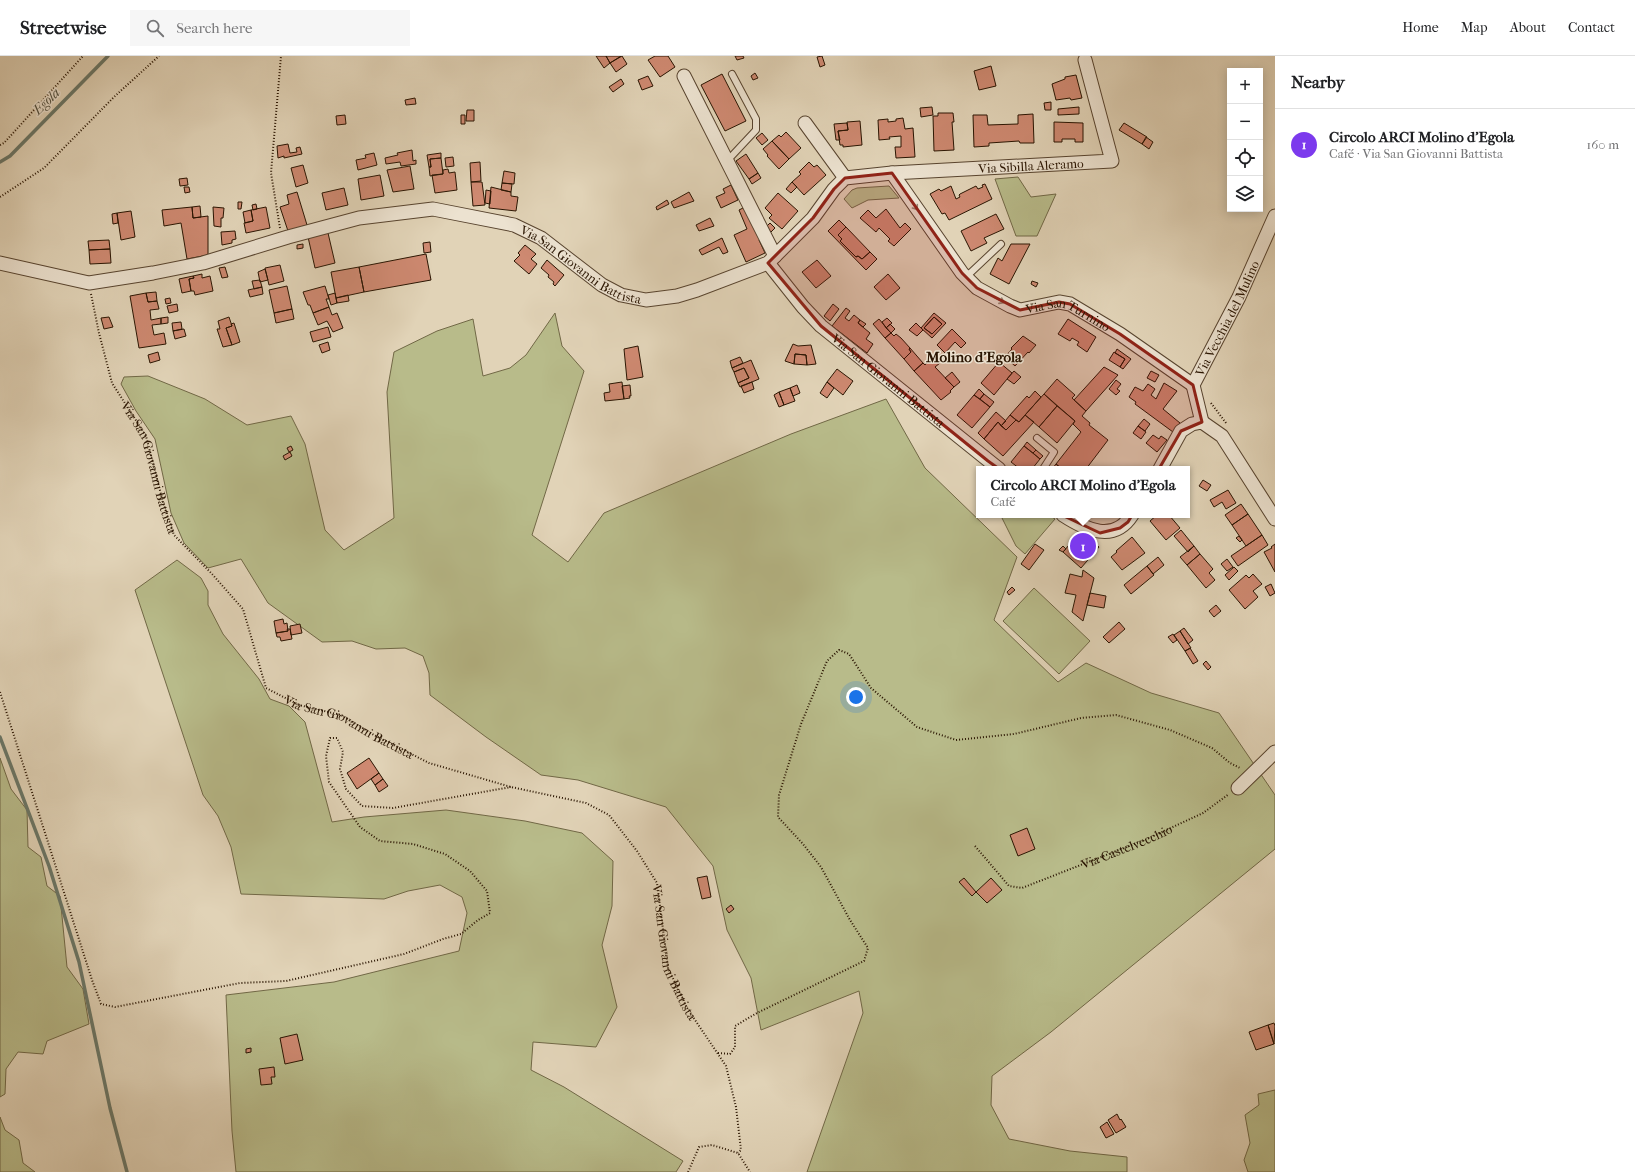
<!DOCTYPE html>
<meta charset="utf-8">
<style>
body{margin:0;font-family:"IM FELL French Canon",serif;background:#f6f6f6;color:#202124}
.controls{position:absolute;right:12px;top:12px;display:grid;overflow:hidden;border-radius:0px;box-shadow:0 2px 10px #0003}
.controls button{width:36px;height:36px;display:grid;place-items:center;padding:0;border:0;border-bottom:1px solid #e0e0e0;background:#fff;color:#202124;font:20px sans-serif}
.you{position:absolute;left:856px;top:641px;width:14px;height:14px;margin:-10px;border:3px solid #fff;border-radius:50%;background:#1a73e8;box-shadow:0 0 0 6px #1a73e833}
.badge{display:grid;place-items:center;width:26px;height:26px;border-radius:50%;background:#7c3aed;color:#fff;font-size:13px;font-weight:700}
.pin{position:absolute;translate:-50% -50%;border:2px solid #fff;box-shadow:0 1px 4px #0006}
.popup{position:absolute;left:976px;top:410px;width:214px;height:52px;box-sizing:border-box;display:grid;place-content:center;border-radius:0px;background:#fff;filter:drop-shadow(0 1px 3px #0005);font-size:13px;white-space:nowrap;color:#757577}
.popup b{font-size:15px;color:#202124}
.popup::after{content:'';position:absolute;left:50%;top:100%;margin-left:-8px;border:8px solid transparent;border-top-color:#fff}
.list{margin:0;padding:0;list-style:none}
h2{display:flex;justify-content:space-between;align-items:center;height:52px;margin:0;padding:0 16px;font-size:17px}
h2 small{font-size:13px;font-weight:400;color:#757577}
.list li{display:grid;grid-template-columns:26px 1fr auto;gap:12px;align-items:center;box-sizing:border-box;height:72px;padding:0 16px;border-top:1px solid #e0e0e0}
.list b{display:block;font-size:15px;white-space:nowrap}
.list p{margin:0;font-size:13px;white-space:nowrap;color:#757577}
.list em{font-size:13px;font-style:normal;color:#757577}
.icon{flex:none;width:22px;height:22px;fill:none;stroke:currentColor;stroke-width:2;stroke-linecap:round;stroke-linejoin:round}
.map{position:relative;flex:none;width:1275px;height:1116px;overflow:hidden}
header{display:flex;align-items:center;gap:24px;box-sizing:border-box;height:56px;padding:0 20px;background:#fff;border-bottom:1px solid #e0e0e0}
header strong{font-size:19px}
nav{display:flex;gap:22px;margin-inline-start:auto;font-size:14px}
.search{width:280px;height:36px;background:#f6f6f6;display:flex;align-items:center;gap:10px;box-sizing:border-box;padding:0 14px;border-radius:0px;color:#757577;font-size:15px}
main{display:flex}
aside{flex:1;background:#fff}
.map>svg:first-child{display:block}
</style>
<header>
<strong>Streetwise</strong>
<div class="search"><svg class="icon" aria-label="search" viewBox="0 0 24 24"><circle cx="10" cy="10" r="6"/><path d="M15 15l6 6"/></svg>Search here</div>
<nav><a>Home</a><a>Map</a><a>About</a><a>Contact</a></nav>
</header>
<main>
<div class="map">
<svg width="1275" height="1116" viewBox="0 0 1275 1116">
<rect width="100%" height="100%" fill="#e1d3b7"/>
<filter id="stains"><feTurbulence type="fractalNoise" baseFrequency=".005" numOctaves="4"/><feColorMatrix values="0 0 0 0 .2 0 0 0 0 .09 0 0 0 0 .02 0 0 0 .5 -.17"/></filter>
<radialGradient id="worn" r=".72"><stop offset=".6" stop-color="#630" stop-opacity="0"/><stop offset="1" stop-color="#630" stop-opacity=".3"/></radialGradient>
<path fill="#b8bb8a" stroke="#716846" d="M 1018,121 L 1031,141 L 1056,138 L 1037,180 L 1016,180 L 995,123 Z
M 889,130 L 899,142 L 868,144 L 852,152 L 844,143 L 852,134 L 857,132 Z
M 555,257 L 562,290 L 584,315 L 532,479 L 568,506 L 604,457 L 791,378 L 886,343 L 925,412 L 1017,501 L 994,564 L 1058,626 L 1086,607 L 1151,637 L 1219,657 L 1275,739 L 1275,793 L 1051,976 L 992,1020 L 991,1049 L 1009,1083 L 1070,1095 L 1127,1101 L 1127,1116 L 807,1116 L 863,957 L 859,935 L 761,974 L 751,922 L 727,874 L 713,810 L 666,751 L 578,724 L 541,719 L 486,681 L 430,639 L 429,617 L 423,600 L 405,592 L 376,593 L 352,585 L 322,586 L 268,547 L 241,503 L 208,512 L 184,487 L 171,457 L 155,383 L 136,355 L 121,328 L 124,321 L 148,320 L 205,343 L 247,369 L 291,360 L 305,388 L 325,474 L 344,494 L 394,462 L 387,336 L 394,296 L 437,275 L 473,263 L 483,320 L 510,312 L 526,299 Z
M 1006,459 L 1049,459 L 1055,463 L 1025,498 L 1016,490 L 1002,462 Z
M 177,504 L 201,522 L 208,535 L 208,549 L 223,578 L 259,623 L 270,643 L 289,650 L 305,666 L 332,766 L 364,761 L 446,754 L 525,765 L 582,777 L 613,805 L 612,850 L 602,889 L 617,951 L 596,991 L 533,986 L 531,1014 L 564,1031 L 683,1105 L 676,1116 L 236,1116 L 232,1075 L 226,939 L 334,926 L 459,895 L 467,857 L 462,841 L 440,829 L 408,835 L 384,843 L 241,838 L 231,791 L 218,760 L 203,739 L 135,534 Z
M 1034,532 L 1090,585 L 1059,618 L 1003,565 Z
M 0,702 L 11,733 L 27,754 L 28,791 L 41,801 L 47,830 L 60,840 L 67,911 L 83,933 L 89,968 L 47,985 L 43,998 L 18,996 L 6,1013 L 5,1038 L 0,1041 Z
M 1275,1034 L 1275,1116 L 1248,1116 L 1244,1104 L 1250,1087 L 1245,1059 L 1259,1049 L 1258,1038 Z
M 0,1061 L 5,1074 L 19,1084 L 23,1107 L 35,1116 L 0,1116 Z"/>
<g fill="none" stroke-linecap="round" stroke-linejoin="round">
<path stroke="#6a7768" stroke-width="3.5" d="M 0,106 L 10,100 L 108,0
M 0,681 L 49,810 L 79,906 L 110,1052 L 127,1116"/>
</g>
<path fill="#ce8971" stroke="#2a1502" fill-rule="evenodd" d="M 596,0 L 606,0 L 610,7 L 604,12 Z
M 606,0 L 621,0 L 610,7 Z
M 622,0 L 627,8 L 616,16 L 610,7 Z
M 655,0 L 668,0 L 675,11 L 660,21 L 648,4 Z
M 735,0 L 743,0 L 744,2 L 737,4 Z
M 822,0 L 825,9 L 820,11 L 817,1 Z
M 991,10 L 996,30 L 979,34 L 974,15 Z
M 755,17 L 758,22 L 753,24 L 751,20 Z
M 722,18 L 746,65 L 725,75 L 701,29 Z
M 1076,19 L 1082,42 L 1071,44 L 1070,42 L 1056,44 L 1052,28 L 1065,23 L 1065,21 Z
M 648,20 L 653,30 L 642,34 L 638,24 Z
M 621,23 L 624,28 L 613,36 L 609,31 Z
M 415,42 L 416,48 L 406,49 L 405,44 Z
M 1051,46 L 1051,54 L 1045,54 L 1044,47 Z
M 932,51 L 933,59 L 921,61 L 920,52 Z
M 1079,51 L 1079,58 L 1058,59 L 1058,53 Z
M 467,54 L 474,54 L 474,65 L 466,65 Z
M 938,57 L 953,57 L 954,66 L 952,66 L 954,94 L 934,95 L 933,60 L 938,60 Z
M 1033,58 L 1034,87 L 1020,87 L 1019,85 L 989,87 L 989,90 L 974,91 L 973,59 L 987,59 L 988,69 L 1018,68 L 1018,59 Z
M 345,59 L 346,68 L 337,69 L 336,60 Z
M 461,59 L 465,59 L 465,68 L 461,68 Z
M 903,62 L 905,73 L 913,72 L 915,101 L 896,102 L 895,91 L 901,91 L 901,80 L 889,81 L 890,83 L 879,84 L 878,64 L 888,63 L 888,66 L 896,65 L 896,63 Z
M 860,65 L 862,89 L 843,91 L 843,89 L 840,89 L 838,75 L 848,74 L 847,66 Z
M 1054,66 L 1083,67 L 1083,86 L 1075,86 L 1075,83 L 1062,83 L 1062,86 L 1054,86 Z
M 847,67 L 848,74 L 838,75 L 840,84 L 836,84 L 834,68 Z
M 1124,67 L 1147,81 L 1142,88 L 1119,74 Z
M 786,76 L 801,92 L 789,103 L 772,85 L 779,79 L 781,81 Z
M 762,77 L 768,84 L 762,89 L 756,82 Z
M 1146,81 L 1153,86 L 1149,93 L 1142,88 Z
M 772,85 L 789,103 L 779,113 L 767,100 L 768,99 L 763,93 Z
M 288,88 L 290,97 L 297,96 L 296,92 L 300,91 L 302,98 L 284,102 L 284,100 L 278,102 L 277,90 Z
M 412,94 L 413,105 L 416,104 L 416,108 L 401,110 L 400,106 L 386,108 L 385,102 L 398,99 L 397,97 Z
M 374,97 L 377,109 L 358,114 L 356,104 L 366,102 L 365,99 Z
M 441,97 L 441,102 L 430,103 L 431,111 L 429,111 L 427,99 Z
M 746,98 L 758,117 L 749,123 L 736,105 Z
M 453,101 L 454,110 L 446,111 L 445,102 Z
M 441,102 L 443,118 L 430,120 L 429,111 L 431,111 L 430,103 Z
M 480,106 L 481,125 L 471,126 L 470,107 Z
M 809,106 L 814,111 L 817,109 L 826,119 L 804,139 L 792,126 L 801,118 L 799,116 Z
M 303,109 L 308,127 L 296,131 L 291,112 Z
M 410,110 L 414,133 L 393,136 L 387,114 Z
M 448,113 L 449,117 L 455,116 L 457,134 L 435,137 L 432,119 L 443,118 L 443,114 Z
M 504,115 L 515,117 L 514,128 L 502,127 Z
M 758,117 L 761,122 L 752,128 L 749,123 Z
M 380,119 L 384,140 L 361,144 L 358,123 Z
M 187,122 L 188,129 L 180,130 L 179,123 Z
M 471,126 L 482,126 L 485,149 L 473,150 Z
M 792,126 L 797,131 L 791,137 L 786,133 Z
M 502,127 L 512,128 L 511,136 L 501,134 Z
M 985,128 L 992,143 L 949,164 L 945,157 L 942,158 L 930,138 L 939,133 L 941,135 L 951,130 L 956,143 L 960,141 L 959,139 L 960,138 L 976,130 L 978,133 L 983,131 L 982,129 Z
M 731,129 L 738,144 L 721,152 L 716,141 L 725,137 L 723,133 Z
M 184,131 L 189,131 L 190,136 L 185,137 Z
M 491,131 L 511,136 L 511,140 L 518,141 L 516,155 L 489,152 Z
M 344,132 L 348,149 L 326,154 L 322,137 Z
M 486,134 L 491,135 L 490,148 L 485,147 Z
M 297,136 L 307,169 L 288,175 L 280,151 L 289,148 L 287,139 Z
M 689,136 L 694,145 L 674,152 L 671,146 Z
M 778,137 L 798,155 L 782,173 L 769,162 L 772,159 L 765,152 Z
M 667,144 L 669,148 L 657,154 L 656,151 Z
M 238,146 L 242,146 L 241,153 L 238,153 Z
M 256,148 L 257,153 L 253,154 L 252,149 Z
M 200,150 L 201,161 L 193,162 L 192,151 Z
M 747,150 L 762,183 L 759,184 L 765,197 L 746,206 L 734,179 L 747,173 L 739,154 Z
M 192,151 L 193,162 L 208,160 L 208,199 L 187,203 L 181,167 L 164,170 L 162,154 Z
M 213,151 L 224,152 L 223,162 L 221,162 L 221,171 L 214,170 Z
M 266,151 L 270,172 L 246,177 L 244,167 L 253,165 L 251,154 Z
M 886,153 L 900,172 L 905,167 L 911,173 L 894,190 L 888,185 L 890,183 L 879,172 L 876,176 L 860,162 L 868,154 L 876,162 Z
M 251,154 L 253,165 L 245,167 L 243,156 Z
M 131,155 L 135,181 L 121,184 L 117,157 Z
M 117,157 L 118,167 L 113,168 L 112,158 Z
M 996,158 L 1004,173 L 984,182 L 987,187 L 971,195 L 961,175 Z
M 710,162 L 714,170 L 699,175 L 696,169 Z
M 839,164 L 846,171 L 838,179 L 842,183 L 840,185 L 856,201 L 858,200 L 862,203 L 870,196 L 877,203 L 866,214 L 828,175 Z
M 770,167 L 775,172 L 771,176 L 766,171 Z
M 846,171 L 870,196 L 862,203 L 858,200 L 856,201 L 840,185 L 842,183 L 838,179 Z
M 235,175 L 236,183 L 232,184 L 232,187 L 222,189 L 221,176 Z
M 328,177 L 335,207 L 315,212 L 308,181 Z
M 722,182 L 728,196 L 723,198 L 719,191 L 702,199 L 699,194 Z
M 109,184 L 110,193 L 89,194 L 88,185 Z
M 430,186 L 431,196 L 424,197 L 423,187 Z
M 303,188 L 303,192 L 297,193 L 297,189 Z
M 1011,188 L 1030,188 L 1009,228 L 990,218 L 998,202 L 1002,205 Z
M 525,189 L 536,198 L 531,203 L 537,208 L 529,218 L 514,205 L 520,199 L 518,197 Z
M 110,193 L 111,207 L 90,208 L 89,194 Z
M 426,198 L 431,224 L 364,236 L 359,211 Z
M 547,204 L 564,219 L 555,230 L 553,228 L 554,226 L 548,221 L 549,219 L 541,212 Z
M 817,204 L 831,220 L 816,232 L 802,216 Z
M 280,209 L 284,225 L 269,229 L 265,212 Z
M 225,211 L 228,221 L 222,222 L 219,212 Z
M 359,211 L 364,236 L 336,242 L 331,216 Z
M 265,213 L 268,224 L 260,226 L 258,216 Z
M 202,218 L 202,222 L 210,220 L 213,235 L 195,239 L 194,235 L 191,235 L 189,223 L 194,222 L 193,220 Z
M 888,218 L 900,232 L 886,244 L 874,231 Z
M 193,220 L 194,222 L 189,223 L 191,235 L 182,237 L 179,223 Z
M 260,224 L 262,231 L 254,233 L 252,225 Z
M 1032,225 L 1038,227 L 1036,231 L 1031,228 Z
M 287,230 L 292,253 L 274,257 L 269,234 Z
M 325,230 L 329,243 L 326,243 L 329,251 L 313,257 L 310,249 L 308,249 L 303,236 Z
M 262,231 L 263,238 L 250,241 L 248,234 Z
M 156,236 L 157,245 L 148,246 L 146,237 Z
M 146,237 L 148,246 L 157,245 L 159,253 L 150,254 L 151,264 L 161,262 L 161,268 L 152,269 L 154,279 L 164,277 L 166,288 L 139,292 L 130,240 Z
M 335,237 L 337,247 L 331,249 L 328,239 Z
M 348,239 L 349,245 L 337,247 L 336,242 Z
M 170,242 L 171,247 L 166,248 L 165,243 Z
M 177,248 L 178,255 L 169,257 L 167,250 Z
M 833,248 L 839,253 L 830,265 L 824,260 Z
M 329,251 L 332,259 L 337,257 L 343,272 L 333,276 L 327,265 L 318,269 L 313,257 Z
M 846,252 L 850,255 L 845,262 L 849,265 L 854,259 L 860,264 L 858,267 L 870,277 L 866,283 L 873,288 L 867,297 L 832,270 Z
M 292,253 L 294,263 L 276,267 L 274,257 Z
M 934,257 L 946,267 L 932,282 L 921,272 ZM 934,261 L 942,268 L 932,278 L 924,272 Z
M 109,261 L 113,271 L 104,273 L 101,262 Z
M 168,261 L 168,267 L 161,268 L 161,262 Z
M 229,261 L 232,270 L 226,272 L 232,289 L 223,291 L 217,273 L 220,273 L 218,265 Z
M 934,261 L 942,268 L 932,278 L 924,272 Z
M 887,262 L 892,267 L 886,272 L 882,266 Z
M 879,263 L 891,277 L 885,282 L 873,268 Z
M 1068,263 L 1096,281 L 1087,296 L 1077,289 L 1079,286 L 1072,282 L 1070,285 L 1058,278 Z
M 860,264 L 866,268 L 863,271 L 858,267 Z
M 181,266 L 182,273 L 173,275 L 172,267 Z
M 234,267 L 240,286 L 232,289 L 226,272 L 232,270 L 231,268 Z
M 916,267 L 923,274 L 917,280 L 909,274 Z
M 890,268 L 895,273 L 891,277 L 886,272 Z
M 328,271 L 331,281 L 313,286 L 310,276 Z
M 184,273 L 186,280 L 175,283 L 173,275 Z
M 952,273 L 966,287 L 961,292 L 955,286 L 945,297 L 937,289 Z
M 891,277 L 894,280 L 896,278 L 901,282 L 910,292 L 909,293 L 911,296 L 904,303 L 885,282 Z
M 1023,280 L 1036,289 L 1029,297 L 1028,296 L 1015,310 L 1005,301 L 1012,293 L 1011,292 Z
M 328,286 L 330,294 L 322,297 L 319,289 Z
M 793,288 L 798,290 L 811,289 L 816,308 L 807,309 L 806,299 L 795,298 L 794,308 L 785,305 Z
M 638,290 L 643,321 L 627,324 L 624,293 Z
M 910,292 L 923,307 L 914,315 L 904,303 L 911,296 L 909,293 Z
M 1117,293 L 1131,303 L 1123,313 L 1120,311 L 1125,303 L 1115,297 Z
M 158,296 L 160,304 L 150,307 L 148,299 Z
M 1114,296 L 1125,303 L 1120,311 L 1109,304 Z
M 795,298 L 806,299 L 807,309 L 794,308 Z
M 740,301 L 743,307 L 732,312 L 730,305 Z
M 936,302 L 940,307 L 935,311 L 954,331 L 950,335 L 951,336 L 941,344 L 914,315 L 923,307 L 925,309 L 930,303 L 932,305 Z
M 751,304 L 759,323 L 740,331 L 738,327 L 749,322 L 744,312 L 734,316 L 732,312 Z
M 999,306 L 1012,317 L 994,339 L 981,327 Z
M 1104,311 L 1118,319 L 1086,355 L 1074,344 Z
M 744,312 L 749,322 L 738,327 L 734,316 Z
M 837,313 L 853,325 L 843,339 L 827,326 Z
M 1014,315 L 1021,321 L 1014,328 L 1007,323 Z
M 1151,315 L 1159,319 L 1155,326 L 1147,322 Z
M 952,316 L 960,326 L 954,331 L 945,322 Z
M 1057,323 L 1075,339 L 1072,342 L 1086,355 L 1082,360 L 1090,367 L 1089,369 L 1108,384 L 1086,413 L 1062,413 L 1056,408 L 1081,376 L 1073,368 L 1075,365 L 1044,338 Z
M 1116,324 L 1121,328 L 1117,333 L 1120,335 L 1116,339 L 1109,333 Z
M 622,326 L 624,343 L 605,345 L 604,337 L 610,336 L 609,328 Z
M 752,326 L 754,333 L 744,337 L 741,330 Z
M 827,326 L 834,332 L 827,342 L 820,337 Z
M 1164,327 L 1177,335 L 1163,353 L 1180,367 L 1173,376 L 1135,348 L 1136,346 L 1129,341 L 1135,331 L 1143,335 L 1148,328 L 1155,333 L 1151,339 L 1156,343 Z
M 630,329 L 631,340 L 629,340 L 630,342 L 624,343 L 622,330 Z
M 797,329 L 800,337 L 793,340 L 790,332 Z
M 790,332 L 795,345 L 784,349 L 779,336 Z
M 979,333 L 984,338 L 980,343 L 974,339 Z
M 1035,335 L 1041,341 L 1019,366 L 1010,359 L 1027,340 L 1029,342 Z
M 779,336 L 784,349 L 779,351 L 774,339 Z
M 984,338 L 994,346 L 990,351 L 980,343 Z
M 1044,338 L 1057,350 L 1039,371 L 1025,359 Z
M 974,339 L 990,351 L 972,372 L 957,359 Z
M 1057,350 L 1075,365 L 1057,387 L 1039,371 Z
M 996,356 L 1006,365 L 1001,370 L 998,366 L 984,383 L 978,377 Z
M 1010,359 L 1016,364 L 1006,374 L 1001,370 Z
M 1025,359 L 1034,366 L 1003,400 L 984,383 L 998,366 L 1006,374 L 1016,364 L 1019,366 Z
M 1144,363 L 1150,368 L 1145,375 L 1138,370 Z
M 1138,370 L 1146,376 L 1141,383 L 1133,377 Z
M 1153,379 L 1159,383 L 1161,380 L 1167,384 L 1157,396 L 1146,387 Z
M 1027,386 L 1036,394 L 1033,397 L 1024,390 Z
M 291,390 L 293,394 L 289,396 L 287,392 Z
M 1024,390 L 1040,403 L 1032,413 L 1020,413 L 1011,406 Z
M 1036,394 L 1043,400 L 1040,403 L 1033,397 Z
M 290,396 L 292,400 L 285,404 L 283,400 Z
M 1056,408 L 1062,413 L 1052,413 Z
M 1203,424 L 1211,429 L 1207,435 L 1199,430 Z
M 1228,434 L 1236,447 L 1226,453 L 1222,446 L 1214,451 L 1210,444 Z
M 1241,448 L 1248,458 L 1232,469 L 1225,459 Z
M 1248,458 L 1262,479 L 1246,490 L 1232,469 Z
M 1157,459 L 1169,459 L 1180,472 L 1166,484 L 1150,465 Z
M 1181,474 L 1194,490 L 1188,496 L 1174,480 Z
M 1081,475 L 1099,491 L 1081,512 L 1063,496 Z
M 1262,479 L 1268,489 L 1238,510 L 1231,500 Z
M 1239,480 L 1242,484 L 1240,486 L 1236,482 Z
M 1132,481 L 1145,497 L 1122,514 L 1111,501 L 1117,496 L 1116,495 Z
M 1035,488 L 1044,494 L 1029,514 L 1021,508 Z
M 1275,488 L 1275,516 L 1264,496 L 1272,492 L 1271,491 Z
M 1063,490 L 1066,493 L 1063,496 L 1059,494 Z
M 1194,490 L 1200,498 L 1187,509 L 1180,501 Z
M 1200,498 L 1213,513 L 1209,517 L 1215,524 L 1206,532 L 1187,509 Z
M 1158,501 L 1164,509 L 1153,518 L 1147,510 Z
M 1227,503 L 1233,511 L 1227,515 L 1221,508 Z
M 1147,510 L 1154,519 L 1131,538 L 1124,529 Z
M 1234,511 L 1238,515 L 1229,524 L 1225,519 Z
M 1083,514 L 1094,522 L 1083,565 L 1072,556 L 1076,539 L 1065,537 L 1070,518 L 1082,521 Z
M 1253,518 L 1262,528 L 1253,535 L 1258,541 L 1245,553 L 1229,534 L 1246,519 L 1249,522 Z
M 1271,528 L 1275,537 L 1270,540 L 1265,531 Z
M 1012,531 L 1015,534 L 1009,539 L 1007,536 Z
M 1090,537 L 1106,540 L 1104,552 L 1087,549 Z
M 1216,549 L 1221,555 L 1214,561 L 1209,555 Z
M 283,563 L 284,568 L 287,567 L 288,575 L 276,577 L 274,565 Z
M 1119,566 L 1125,573 L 1109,587 L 1103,581 Z
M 300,568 L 302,577 L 291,579 L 290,570 Z
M 1184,572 L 1193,584 L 1188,588 L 1180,575 Z
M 287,573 L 290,573 L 292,583 L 281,585 L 280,581 L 277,581 L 276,577 L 288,575 Z
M 1180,575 L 1191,592 L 1185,595 L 1174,579 Z
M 1173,578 L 1177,584 L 1173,587 L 1168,581 Z
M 1190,592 L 1198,605 L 1193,608 L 1185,595 Z
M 1206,605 L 1211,611 L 1208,614 L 1203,608 Z
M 369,702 L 379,717 L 357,733 L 347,717 Z
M 379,717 L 383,723 L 375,729 L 371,723 Z
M 383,723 L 388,730 L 379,736 L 375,729 Z
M 1027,772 L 1035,793 L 1018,800 L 1010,779 Z
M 707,820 L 711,841 L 702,843 L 697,822 Z
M 964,822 L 976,836 L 972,840 L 959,826 Z
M 991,822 L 1002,834 L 987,847 L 976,836 Z
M 731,849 L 734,853 L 729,857 L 726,853 Z
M 1274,967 L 1275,970 L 1274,988 L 1268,969 Z
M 1268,969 L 1274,988 L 1256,994 L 1249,976 Z
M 297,978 L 303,1004 L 285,1008 L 280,982 Z
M 251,992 L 251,996 L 246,997 L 246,993 Z
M 274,1011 L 275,1021 L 271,1021 L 272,1028 L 261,1029 L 259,1013 Z
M 1117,1058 L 1120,1064 L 1121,1063 L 1126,1071 L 1116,1077 L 1108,1064 Z
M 1107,1066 L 1114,1078 L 1106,1082 L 1100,1071 Z"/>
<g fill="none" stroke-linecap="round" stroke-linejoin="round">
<g stroke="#58442f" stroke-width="8">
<path id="lane" d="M 727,105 L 756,74 L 756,63 L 732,18
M 966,221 L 1001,188
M 1037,382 L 1054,396 L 1043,413"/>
</g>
<g stroke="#58442f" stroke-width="15">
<g id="street">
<path d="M 684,20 L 775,200"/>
<path d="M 805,67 L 845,122"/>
<path id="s3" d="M 892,117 L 962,217 L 977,232 L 1010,250 L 1020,254 L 1059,246 L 1070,248 L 1120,278 L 1193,329"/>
<path id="s4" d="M 0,207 L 89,227 L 153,217 L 203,207 L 288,181 L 359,162 L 433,153 L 514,169 L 541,182 L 602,229 L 621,239 L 646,244 L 677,240 L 697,234 L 768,207 L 813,162 L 834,133 L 845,122 L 892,117 L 1112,105 L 1085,4"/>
<path id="s5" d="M 768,207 L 803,251 L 821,270 L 999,413"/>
<path id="s6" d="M 1202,366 L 1193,329 L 1239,241 L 1275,160"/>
<path d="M 1160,413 L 1181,375 L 1192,368 L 1202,366 L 1222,380 L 1275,463"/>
<path d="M 1063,459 C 1086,474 1114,487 1132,459"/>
<path d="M 1238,732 L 1275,696"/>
</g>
</g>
<g stroke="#2a1502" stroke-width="2" stroke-dasharray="1 2" stroke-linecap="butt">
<path d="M 0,89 L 4,87 L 83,0"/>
<path d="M 0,141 L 44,112 L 114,41 L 159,0"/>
<path d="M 280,172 L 271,117 L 281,0"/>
<path id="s1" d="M 91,238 L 99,277 L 112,327 L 146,380 L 164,450 L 174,479 L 213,519 L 243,553 L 266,632 L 299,649 L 341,659 L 374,679 L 429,707 L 511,731 L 586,747 L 609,759 L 637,795 L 657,827 L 668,912 L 687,952 L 726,1010 L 736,1051 L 741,1094 L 738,1097"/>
<path d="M 1211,347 L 1226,367"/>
<path d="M 0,636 L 92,924 L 101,948 L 115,951 L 240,927 L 286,925 L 404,898 L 443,883 L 461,878 L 478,864 L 490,857 L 487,835 L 470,815 L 445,798 L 413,788 L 380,785 L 360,771 L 329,726 L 326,700 L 330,682 L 337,682 L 343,696 L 340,713 L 346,733 L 362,750 L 393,752 L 511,731"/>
<path id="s2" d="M 975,790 L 1009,830 L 1022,832 L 1147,783 L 1203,757 L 1229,738"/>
<path d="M 718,997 L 730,998 L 735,991 L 735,970 L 757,957 L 864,905 L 868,892 L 850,864 L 821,811 L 803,788 L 778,761 L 779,739 L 801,668 L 827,605 L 839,594 L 849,598 L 871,632 L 917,671 L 956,684 L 1014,678 L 1081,662 L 1116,659 L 1170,674 L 1212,692 L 1230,707 L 1240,712"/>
<path d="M 688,1116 L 699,1091 L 712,1089 L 738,1097 L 750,1116"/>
</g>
<use href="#lane" stroke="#ece2d0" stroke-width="6"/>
<use href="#street" stroke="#ece2d0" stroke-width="13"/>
</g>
<defs><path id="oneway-shaft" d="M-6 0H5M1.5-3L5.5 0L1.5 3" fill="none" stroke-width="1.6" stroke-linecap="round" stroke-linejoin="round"/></defs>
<g stroke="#958673">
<use href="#oneway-shaft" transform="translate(914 149) rotate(55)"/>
<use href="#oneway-shaft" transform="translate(999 244) rotate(29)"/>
</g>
<path fill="#8f2418" fill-opacity="0.2" stroke="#8f2418" stroke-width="3" stroke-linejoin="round" d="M 892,117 L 962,217 L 977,232 L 1020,254 L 1059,246 L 1070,248 L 1120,278 L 1193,329 L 1202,366 L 1181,375 L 1128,466 L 1120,472 L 1100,477 L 1066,461 L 988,405 L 821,270 L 768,207 L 813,162 L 834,133 L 845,122 Z"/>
<g text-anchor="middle" stroke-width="3" stroke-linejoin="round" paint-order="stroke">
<g font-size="13" fill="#2a1502" stroke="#ece2d0">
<text dy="5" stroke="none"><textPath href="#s4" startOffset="1110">Via Sibilla Aleramo</textPath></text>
<text dy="5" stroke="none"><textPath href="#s4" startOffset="605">Via San Giovanni Battista</textPath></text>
<text dy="5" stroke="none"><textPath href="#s6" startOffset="113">Via Vecchia del Mulino</textPath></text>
<text dy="5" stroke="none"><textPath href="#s3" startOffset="243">Via San Turnino</textPath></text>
<text dy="5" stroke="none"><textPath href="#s5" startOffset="169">Via San Giovanni Battista</textPath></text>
<text dy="5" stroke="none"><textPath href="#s1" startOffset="185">Via San Giovanni Battista</textPath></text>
<text dy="5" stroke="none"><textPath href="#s1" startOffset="533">Via San Giovanni Battista</textPath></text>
<text dy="5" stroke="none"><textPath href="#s2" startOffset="178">Via Castelvecchio</textPath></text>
<text dy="5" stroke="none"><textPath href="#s1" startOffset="965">Via San Giovanni Battista</textPath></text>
</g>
<g font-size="14" font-style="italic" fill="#4f4e3e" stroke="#ece2d0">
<text transform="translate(46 45) rotate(-44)" y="5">Egola</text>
</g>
<g font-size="15" font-weight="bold" fill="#2a1502" stroke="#ece2d0">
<text x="974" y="306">Molino d'Egola</text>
</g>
</g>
<rect width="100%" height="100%" filter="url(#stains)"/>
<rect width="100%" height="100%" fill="url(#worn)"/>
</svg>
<div class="controls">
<button>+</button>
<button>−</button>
<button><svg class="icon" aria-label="locate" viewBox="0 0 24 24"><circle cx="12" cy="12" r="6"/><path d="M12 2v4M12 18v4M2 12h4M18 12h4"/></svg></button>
<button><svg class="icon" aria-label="layers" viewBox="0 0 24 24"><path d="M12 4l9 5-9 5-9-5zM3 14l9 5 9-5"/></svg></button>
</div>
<div class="you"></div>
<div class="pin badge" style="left:1083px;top:490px">1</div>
<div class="popup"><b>Circolo ARCI Molino d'Egola</b>Café</div>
</div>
<aside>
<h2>Nearby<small></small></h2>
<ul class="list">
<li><span class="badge">1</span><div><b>Circolo ARCI Molino d'Egola</b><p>Café · Via San Giovanni Battista</p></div><em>160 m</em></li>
</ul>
</aside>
</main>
